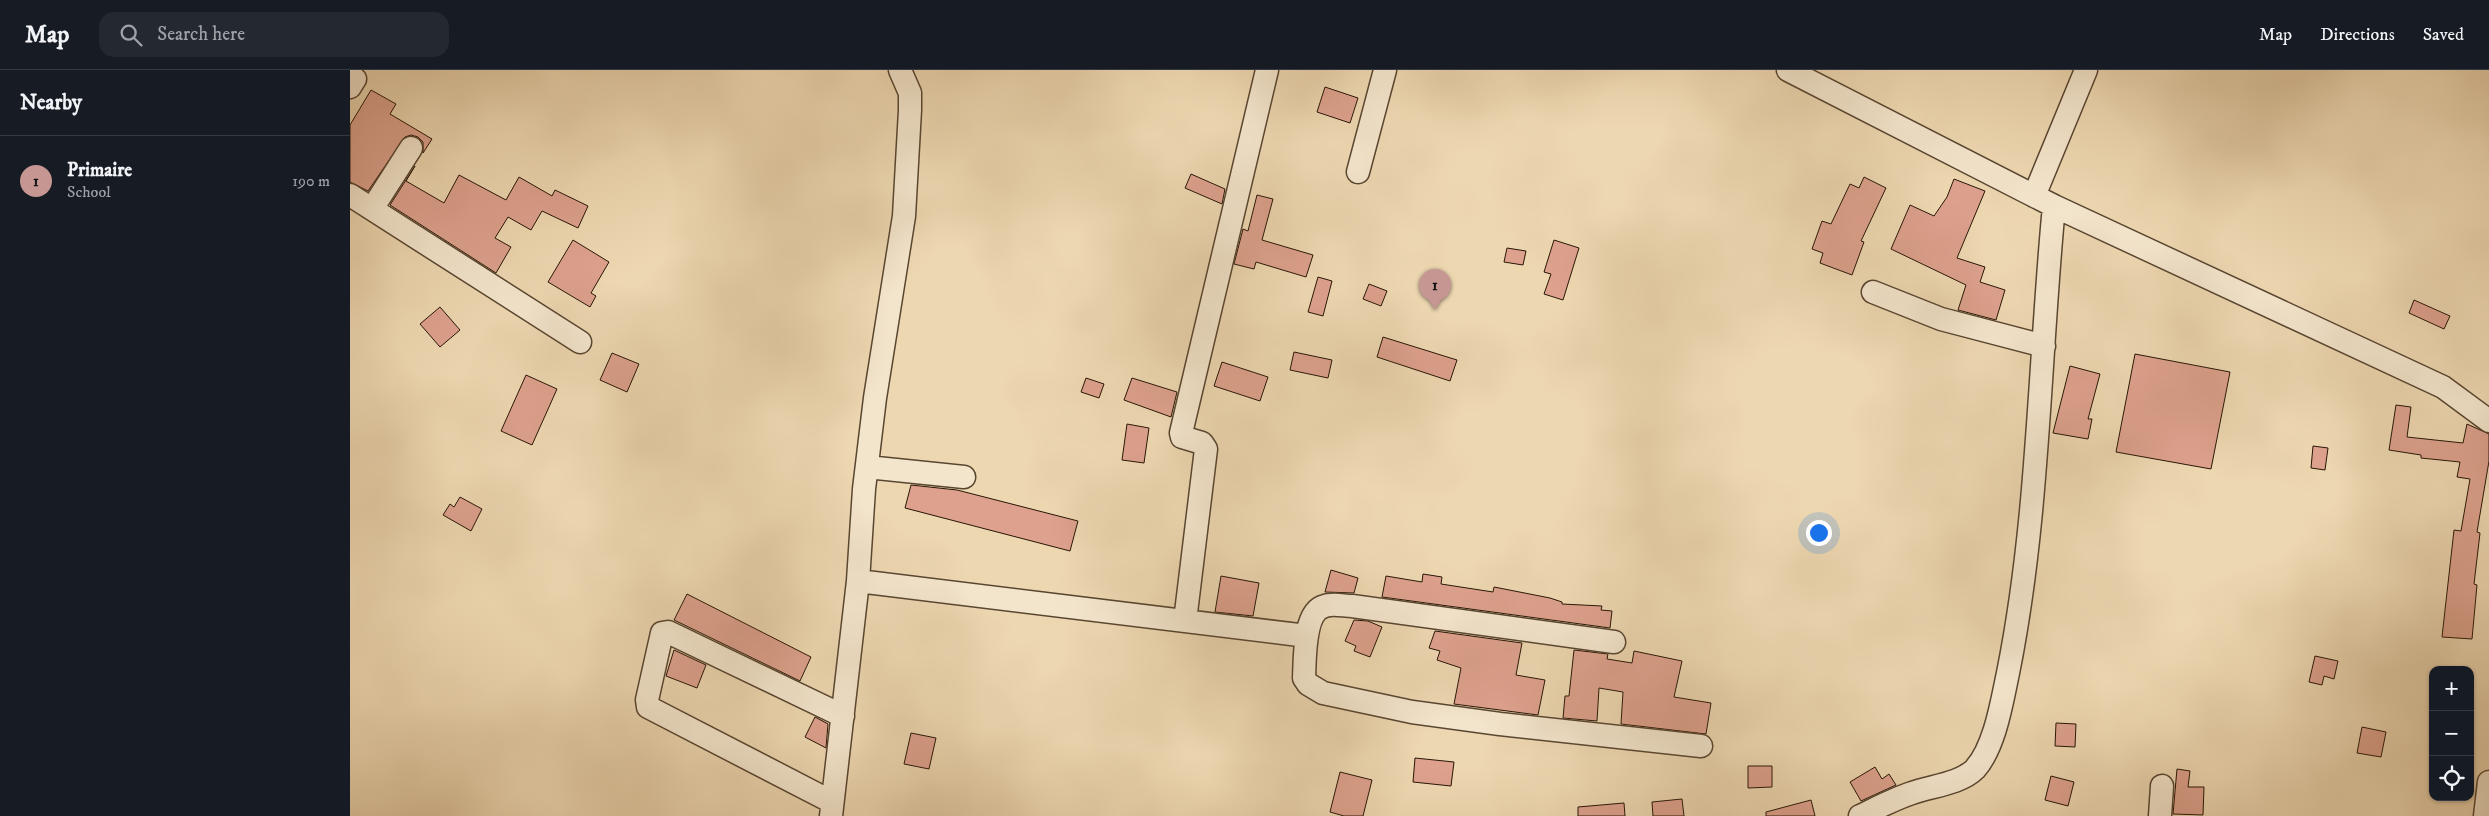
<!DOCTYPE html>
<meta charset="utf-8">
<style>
body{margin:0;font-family:"IM FELL DW Pica",serif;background:#242831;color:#f1f3f6}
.controls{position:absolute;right:15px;bottom:15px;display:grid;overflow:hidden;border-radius:10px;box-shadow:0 1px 4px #0004}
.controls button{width:45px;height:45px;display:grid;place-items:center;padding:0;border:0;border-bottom:1px solid #363941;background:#171b24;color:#f1f3f6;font:25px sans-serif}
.you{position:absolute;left:1468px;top:462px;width:18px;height:18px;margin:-12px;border:4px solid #fff;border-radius:50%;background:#1a73e8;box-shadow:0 0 0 8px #1a73e833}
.badge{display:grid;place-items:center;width:32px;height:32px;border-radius:50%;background:#c59692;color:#111;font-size:16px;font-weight:700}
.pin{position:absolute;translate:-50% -41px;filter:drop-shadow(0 1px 2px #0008)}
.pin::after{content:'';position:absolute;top:26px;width:18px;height:15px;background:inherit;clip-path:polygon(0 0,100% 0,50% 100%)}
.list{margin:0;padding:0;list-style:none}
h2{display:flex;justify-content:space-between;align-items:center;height:65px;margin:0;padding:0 20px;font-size:21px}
h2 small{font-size:16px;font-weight:400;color:#9ea1a6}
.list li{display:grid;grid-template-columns:32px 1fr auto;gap:15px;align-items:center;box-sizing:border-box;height:90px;padding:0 20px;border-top:1px solid #363941}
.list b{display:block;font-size:19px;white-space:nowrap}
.list p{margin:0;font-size:16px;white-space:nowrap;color:#9ea1a6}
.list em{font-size:16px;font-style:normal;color:#9ea1a6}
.icon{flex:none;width:28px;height:28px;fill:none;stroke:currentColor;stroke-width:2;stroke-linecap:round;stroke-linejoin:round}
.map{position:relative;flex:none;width:2139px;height:746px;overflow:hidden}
header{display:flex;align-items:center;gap:30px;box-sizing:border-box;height:70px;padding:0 25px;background:#171b24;border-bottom:1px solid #363941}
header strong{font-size:24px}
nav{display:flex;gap:28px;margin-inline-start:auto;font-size:18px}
.search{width:350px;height:45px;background:#242831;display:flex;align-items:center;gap:12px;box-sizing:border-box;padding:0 18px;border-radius:15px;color:#9ea1a6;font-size:19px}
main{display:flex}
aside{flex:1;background:#171b24}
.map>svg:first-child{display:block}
</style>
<header>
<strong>Map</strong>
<div class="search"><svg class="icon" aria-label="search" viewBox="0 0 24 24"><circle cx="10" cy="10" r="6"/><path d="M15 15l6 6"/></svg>Search here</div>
<nav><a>Map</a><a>Directions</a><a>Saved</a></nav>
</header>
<main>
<aside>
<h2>Nearby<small></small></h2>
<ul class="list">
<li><span class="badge">1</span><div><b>Primaire</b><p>School</p></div><em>190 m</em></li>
</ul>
</aside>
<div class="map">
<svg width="2139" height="746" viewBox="0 0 2139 746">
<rect width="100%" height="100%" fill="#edd7b1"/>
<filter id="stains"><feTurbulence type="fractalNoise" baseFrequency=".004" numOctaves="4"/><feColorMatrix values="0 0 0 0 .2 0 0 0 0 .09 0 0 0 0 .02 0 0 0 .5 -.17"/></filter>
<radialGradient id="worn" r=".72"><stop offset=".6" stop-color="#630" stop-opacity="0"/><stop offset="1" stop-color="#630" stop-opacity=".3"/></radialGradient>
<path fill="#dda18d" stroke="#281606" d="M 975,17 L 1008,28 L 1000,53 L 967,42 Z
M 21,20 L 46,34 L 40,44 L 82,69 L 73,83 L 73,72 L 68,67 L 61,65 L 55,67 L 18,121 L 0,112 L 0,55 Z
M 65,96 L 56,111 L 94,133 L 109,105 L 156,130 L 169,107 L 202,126 L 205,120 L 238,136 L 228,158 L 192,141 L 181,160 L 158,147 L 145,168 L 161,177 L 146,203 L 40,135 Z
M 841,104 L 875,119 L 872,134 L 835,118 Z
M 1514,107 L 1536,118 L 1511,171 L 1514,172 L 1502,205 L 1470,193 L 1473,183 L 1462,179 L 1472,151 L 1481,154 L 1500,114 L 1509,118 Z
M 1604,109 L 1635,121 L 1607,188 L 1635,197 L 1630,212 L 1655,220 L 1646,250 L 1608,240 L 1616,215 L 1541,179 L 1560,135 L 1584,146 L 1597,127 Z
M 907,125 L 923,129 L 912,170 L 963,185 L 956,207 L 906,192 L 904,199 L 884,194 L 893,159 L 898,161 Z
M 223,170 L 259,192 L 241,223 L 246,226 L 240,237 L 198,212 Z
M 1204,170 L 1229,178 L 1213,230 L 1194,224 L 1201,204 L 1194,202 Z
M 1157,178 L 1176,181 L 1173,195 L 1154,192 Z
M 968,207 L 982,211 L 973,246 L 958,242 Z
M 1019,214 L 1037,221 L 1031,236 L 1013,229 Z
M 2064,230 L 2100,246 L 2094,259 L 2059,243 Z
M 90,237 L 110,260 L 90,277 L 70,254 Z
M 1033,267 L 1107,290 L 1100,311 L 1027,287 Z
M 944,282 L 982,290 L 978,308 L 940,300 Z
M 262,283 L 289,294 L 277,322 L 250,310 Z
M 1785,284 L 1880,302 L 1861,399 L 1766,382 Z
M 872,292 L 918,307 L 910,331 L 864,316 Z
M 1720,296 L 1750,304 L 1738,349 L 1742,349 L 1738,369 L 1703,363 Z
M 176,305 L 207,319 L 182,375 L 151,361 Z
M 736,308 L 754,314 L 749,328 L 731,322 Z
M 782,308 L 827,322 L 821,347 L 774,330 Z
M 2046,335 L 2061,337 L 2057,367 L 2113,373 L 2117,354 L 2139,364 L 2139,391 L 2127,462 L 2130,463 L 2124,514 L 2127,515 L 2122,569 L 2092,567 L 2104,460 L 2111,461 L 2120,409 L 2107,407 L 2110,392 L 2071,388 L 2071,385 L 2039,380 Z
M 777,354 L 799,358 L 794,393 L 772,390 Z
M 1963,376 L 1978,378 L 1975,400 L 1961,398 Z
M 561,415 L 607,420 L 728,451 L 720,481 L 555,438 Z
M 110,427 L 132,439 L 121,461 L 93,445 L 100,434 L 104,437 Z
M 981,500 L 1008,508 L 1004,523 L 975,522 Z
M 1073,504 L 1092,507 L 1091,514 L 1143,522 L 1144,517 L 1200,528 L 1212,532 L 1212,534 L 1252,536 L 1251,540 L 1262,541 L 1260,558 L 1032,527 L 1036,506 L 1072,512 Z
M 871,506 L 909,513 L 903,546 L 865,542 Z
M 337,524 L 461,587 L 450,611 L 324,550 Z
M 1004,550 L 1018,551 L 1032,557 L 1020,587 L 1004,581 L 1006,576 L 995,571 Z
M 1085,561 L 1172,573 L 1166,605 L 1195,610 L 1188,645 L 1104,634 L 1111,598 L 1087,590 L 1090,581 L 1079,578 Z
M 324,580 L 356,595 L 347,618 L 316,606 Z
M 1224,580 L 1258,584 L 1257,589 L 1282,593 L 1284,581 L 1332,591 L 1324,627 L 1361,633 L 1356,664 L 1271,654 L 1273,622 L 1249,618 L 1247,651 L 1213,648 L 1215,626 L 1219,626 Z
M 1965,586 L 1988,591 L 1984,609 L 1974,606 L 1972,615 L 1959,612 Z
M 465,647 L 478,654 L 476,678 L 455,667 Z
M 1706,653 L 1726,654 L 1725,677 L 1705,676 Z
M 2012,657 L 2036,662 L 2031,687 L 2007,683 Z
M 561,663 L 586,668 L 579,699 L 554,694 Z
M 1065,688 L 1104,692 L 1101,716 L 1063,712 Z
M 1398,696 L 1422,696 L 1422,717 L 1398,718 Z
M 1525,697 L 1532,709 L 1539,704 L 1546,715 L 1511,731 L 1500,712 Z
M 1827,699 L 1840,701 L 1838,717 L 1854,717 L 1853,745 L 1823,744 Z
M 990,702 L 1022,710 L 1013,746 L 994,746 L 980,742 Z
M 1701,706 L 1724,712 L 1718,736 L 1695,730 Z
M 1332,729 L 1334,746 L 1303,746 L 1302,732 Z
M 1461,730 L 1465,746 L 1416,746 L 1416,742 Z
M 1274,733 L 1275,746 L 1228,746 L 1228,737 Z"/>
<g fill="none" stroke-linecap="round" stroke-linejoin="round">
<g stroke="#594631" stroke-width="25">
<path id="minor" d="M 1438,0 L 1704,136 L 2093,317 L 2139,351
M 0,17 L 5,9
M 1008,102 L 1035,0
M 0,125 L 230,272
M 1684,126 L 1736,0
M 22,139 L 61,78
M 1523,222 L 1591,249 L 1694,276
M 517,397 L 614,407
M 508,511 L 514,419 L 525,328 L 554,146 L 560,40 L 560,23 L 550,0
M 835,551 L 856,379 L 852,373 L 832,367 L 831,363 L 917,0
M 1264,572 L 1002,536 C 994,536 983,533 975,536 C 953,541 955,591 954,608 L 958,614 L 973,623 L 1062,642 L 1150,654 L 1351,676
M 482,732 L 298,637 L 297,630 L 312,563 L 318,562 L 493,646
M 481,746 L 508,511 L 957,566
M 1510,746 C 1527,738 1544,729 1562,723 C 1581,716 1610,714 1625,699 C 1645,677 1652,631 1658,603 C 1689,449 1689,291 1704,136
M 1810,746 L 1812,716
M 2135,746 L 2139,712"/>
</g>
<use href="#minor" stroke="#f3e5cc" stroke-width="22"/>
</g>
<rect width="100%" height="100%" filter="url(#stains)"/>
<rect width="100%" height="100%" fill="url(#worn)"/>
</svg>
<div class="controls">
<button>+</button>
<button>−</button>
<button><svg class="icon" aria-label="locate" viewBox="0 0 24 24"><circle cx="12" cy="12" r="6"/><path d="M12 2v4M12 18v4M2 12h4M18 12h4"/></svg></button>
</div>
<div class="you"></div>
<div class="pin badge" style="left:1085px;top:240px">1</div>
</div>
</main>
